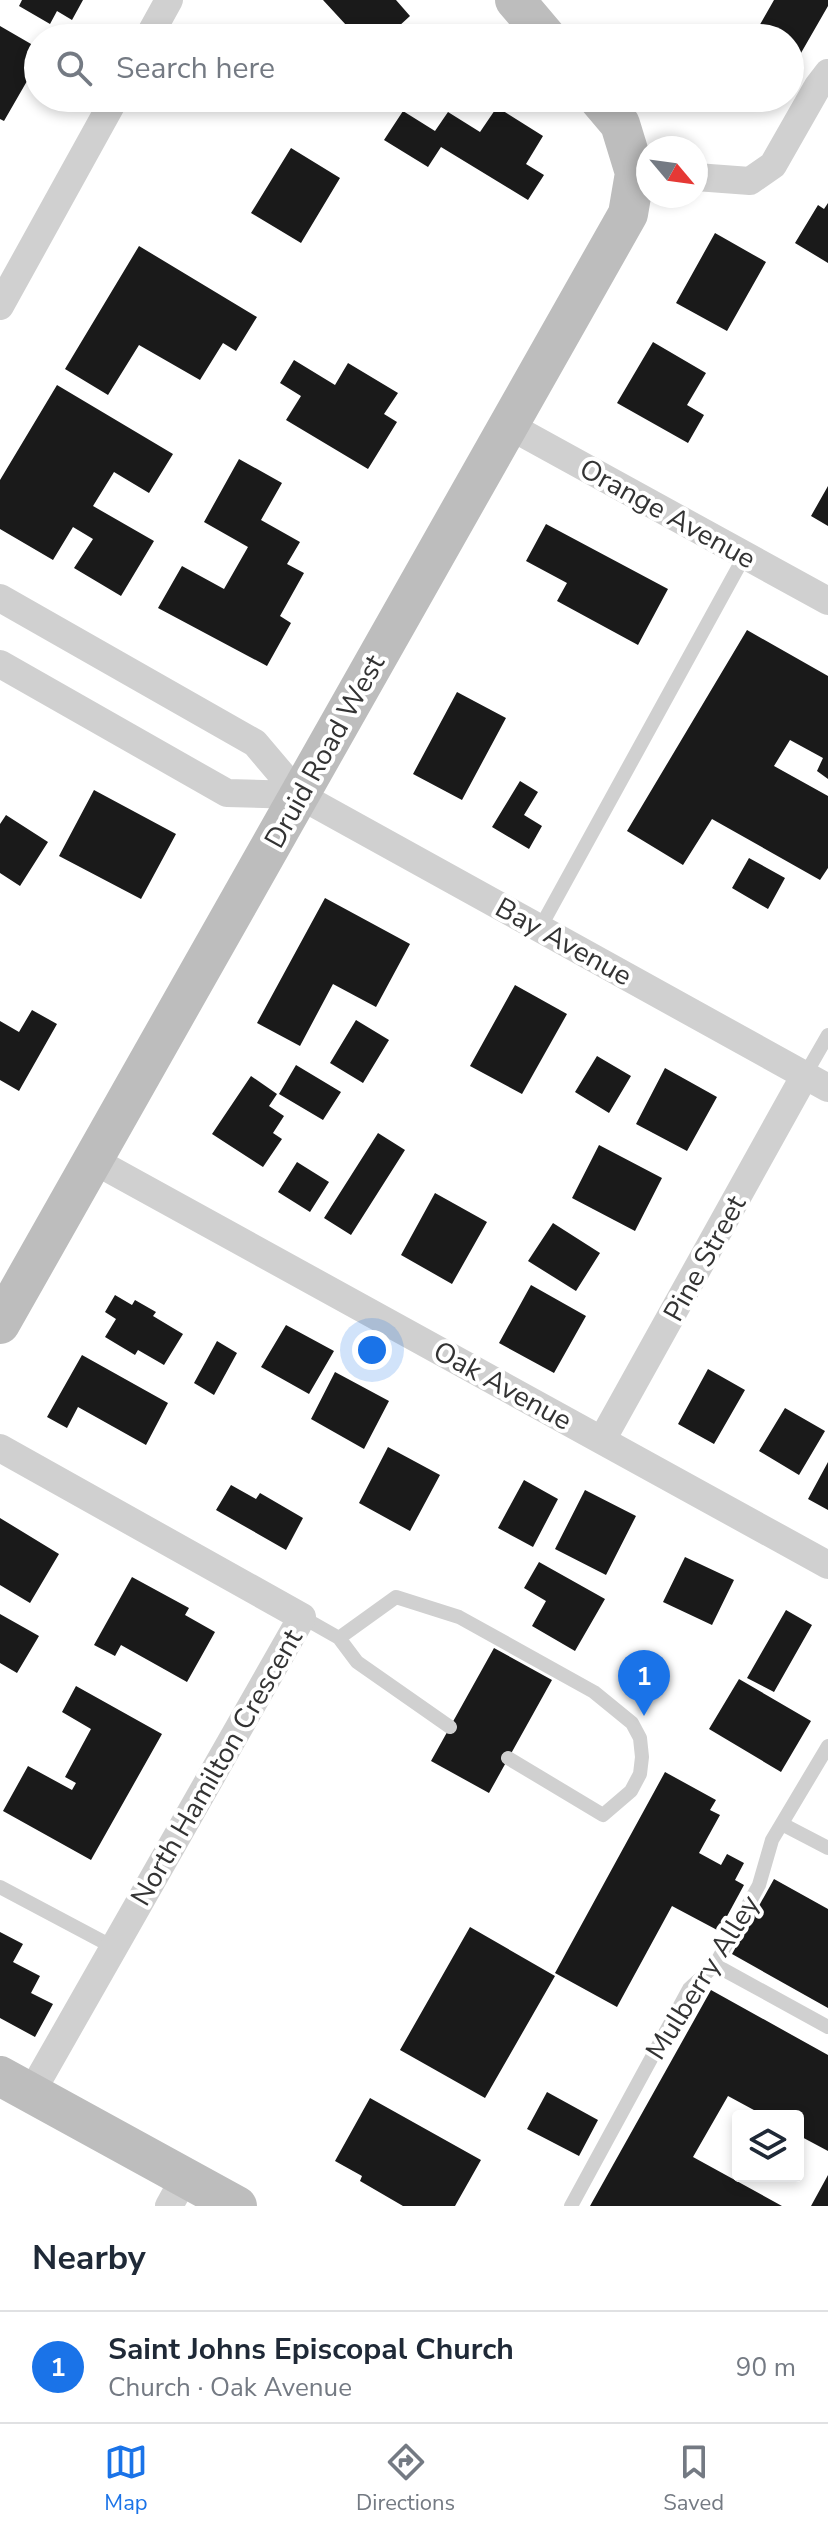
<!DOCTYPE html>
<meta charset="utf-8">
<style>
body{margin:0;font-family:"Nunito Sans",sans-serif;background:#f6f6f7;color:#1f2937}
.controls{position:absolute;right:24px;bottom:24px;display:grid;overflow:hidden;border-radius:8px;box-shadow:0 4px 12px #0003}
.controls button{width:72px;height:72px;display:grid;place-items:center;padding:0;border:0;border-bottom:2px solid #e0e1e3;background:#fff;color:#1f2937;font:40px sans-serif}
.compass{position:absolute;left:636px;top:136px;width:72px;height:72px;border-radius:50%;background:#fff;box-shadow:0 4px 12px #0003;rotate:119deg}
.you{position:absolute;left:372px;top:1350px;width:28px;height:28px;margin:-20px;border:6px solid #fff;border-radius:50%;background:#1a73e8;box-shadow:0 0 0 12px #1a73e833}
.badge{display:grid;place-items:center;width:52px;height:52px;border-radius:50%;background:#1a73e8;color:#fff;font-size:26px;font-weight:700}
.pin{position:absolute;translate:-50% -66px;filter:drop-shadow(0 2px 4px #0008)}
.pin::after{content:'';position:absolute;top:42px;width:28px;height:24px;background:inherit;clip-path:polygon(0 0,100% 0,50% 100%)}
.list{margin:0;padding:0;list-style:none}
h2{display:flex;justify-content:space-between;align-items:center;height:104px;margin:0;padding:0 32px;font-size:34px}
h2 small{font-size:26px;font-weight:400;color:#747a83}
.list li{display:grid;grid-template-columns:52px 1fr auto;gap:24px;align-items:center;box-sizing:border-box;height:112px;padding:0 32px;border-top:2px solid #e0e1e3}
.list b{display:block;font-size:30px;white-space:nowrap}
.list p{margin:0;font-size:26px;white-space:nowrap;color:#747a83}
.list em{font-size:26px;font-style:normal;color:#747a83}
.icon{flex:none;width:44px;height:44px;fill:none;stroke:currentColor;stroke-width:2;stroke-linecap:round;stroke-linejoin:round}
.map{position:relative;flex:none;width:828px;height:2206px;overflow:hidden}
.search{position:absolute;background:#fff;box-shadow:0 4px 12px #0003;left:24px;right:24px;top:24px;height:88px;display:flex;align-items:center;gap:20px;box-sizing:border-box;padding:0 28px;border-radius:44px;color:#747a83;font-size:30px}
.sheet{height:216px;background:#fff}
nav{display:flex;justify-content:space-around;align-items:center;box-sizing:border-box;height:112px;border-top:2px solid #e0e1e3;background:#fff;font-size:22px;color:#747a83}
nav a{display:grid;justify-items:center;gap:4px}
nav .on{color:#1a73e8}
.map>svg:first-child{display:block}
</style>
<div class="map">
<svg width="828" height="2206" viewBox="0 0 828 2206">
<rect width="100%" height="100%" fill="#fff"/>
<path fill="#1a1a1a" d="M 22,0 L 83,0 L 72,20 L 57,11 L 50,24 L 19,6 Z
M 323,0 L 396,0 L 410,16 L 386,38 L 358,38 Z
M 774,0 L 828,0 L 828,6 L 801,53 L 790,47 L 790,38 L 775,38 L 758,28 Z
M 0,26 L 38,48 L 38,62 L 4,121 L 0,119 Z
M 281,98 L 307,98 L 293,111 Z
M 497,107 L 543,136 L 526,164 L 544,175 L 528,200 L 441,147 L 428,167 L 384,140 L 403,111 L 435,131 L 448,112 L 480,132 Z
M 291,148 L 340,178 L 301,243 L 251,213 Z
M 828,203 L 828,263 L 795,243 L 818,205 L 824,209 Z
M 715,233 L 766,262 L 727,331 L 676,303 Z
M 139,246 L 257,317 L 236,351 L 223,343 L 200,380 L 139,345 L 108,395 L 65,369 Z
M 653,342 L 706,373 L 687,405 L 704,415 L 688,443 L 617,403 Z
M 294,360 L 335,385 L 348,363 L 398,393 L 384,414 L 397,422 L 368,469 L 286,420 L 301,396 L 280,383 Z
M 57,385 L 173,454 L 149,493 L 114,472 L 93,506 L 154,541 L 121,596 L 74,568 L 93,539 L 73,527 L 53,560 L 0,529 L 0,480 Z
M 239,459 L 282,483 L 261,520 L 300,542 L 287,564 L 304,573 L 280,616 L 291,623 L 267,666 L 158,608 L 182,566 L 224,589 L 248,547 L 204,522 Z
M 828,486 L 828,526 L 811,516 Z
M 546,524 L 668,589 L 638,645 L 557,601 L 567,583 L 526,561 Z
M 747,630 L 828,676 L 828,779 L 817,771 L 823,758 L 790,740 L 774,766 L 828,796 L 828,868 L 820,880 L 712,819 L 683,865 L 627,831 Z
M 457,692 L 506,718 L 462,800 L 413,774 Z
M 520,781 L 538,792 L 524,815 L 542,826 L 529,849 L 492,827 Z
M 94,790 L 176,834 L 141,899 L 59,856 Z
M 6,815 L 48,842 L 20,886 L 0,873 L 0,824 Z
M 749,858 L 785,878 L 768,909 L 732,888 Z
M 325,898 L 410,944 L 376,1007 L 333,984 L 300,1046 L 257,1023 Z
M 515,985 L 567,1014 L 522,1094 L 470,1066 Z
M 32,1010 L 57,1024 L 19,1091 L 0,1080 L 0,1021 L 19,1032 Z
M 356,1020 L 389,1040 L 363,1083 L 330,1063 Z
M 597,1056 L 631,1076 L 609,1113 L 575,1092 Z
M 296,1065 L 341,1092 L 323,1120 L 279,1094 Z
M 665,1068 L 717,1097 L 687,1151 L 636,1124 Z
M 251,1076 L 277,1094 L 269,1106 L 284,1116 L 273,1133 L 282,1139 L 263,1167 L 212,1134 Z
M 378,1133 L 405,1150 L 351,1235 L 324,1218 Z
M 599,1145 L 662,1178 L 635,1231 L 572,1198 Z
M 297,1162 L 329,1182 L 310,1212 L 278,1192 Z
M 435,1193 L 487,1222 L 452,1284 L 401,1255 Z
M 553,1223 L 600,1253 L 576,1291 L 528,1261 Z
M 531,1285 L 586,1316 L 554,1373 L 499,1343 Z
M 115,1295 L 132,1305 L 135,1300 L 156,1312 L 153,1316 L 183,1334 L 164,1365 L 138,1350 L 135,1355 L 105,1337 L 116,1319 L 105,1312 Z
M 286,1325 L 334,1351 L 309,1394 L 261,1367 Z
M 217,1341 L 237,1353 L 214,1395 L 194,1383 Z
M 82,1355 L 168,1403 L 146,1445 L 78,1407 L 67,1428 L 47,1417 Z
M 708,1369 L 745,1390 L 714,1444 L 678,1424 Z
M 335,1372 L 389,1401 L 364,1449 L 311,1419 Z
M 785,1408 L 825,1431 L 799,1475 L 759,1451 Z
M 388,1447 L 440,1475 L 410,1531 L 359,1503 Z
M 828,1462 L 828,1510 L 808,1499 Z
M 524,1480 L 558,1499 L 533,1547 L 498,1528 Z
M 231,1485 L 256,1499 L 260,1493 L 303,1518 L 286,1550 L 216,1510 Z
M 585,1490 L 636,1516 L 606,1575 L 555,1549 Z
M 0,1518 L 59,1554 L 30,1603 L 0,1585 Z
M 685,1557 L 734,1580 L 712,1625 L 663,1602 Z
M 539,1562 L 605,1599 L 575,1651 L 532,1626 L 546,1601 L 524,1588 Z
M 132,1577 L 189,1608 L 185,1615 L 215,1632 L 187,1682 L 121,1645 L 115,1656 L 94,1645 Z
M 786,1610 L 812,1625 L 774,1692 L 747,1678 Z
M 0,1614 L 39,1636 L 17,1673 L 0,1663 Z
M 494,1648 L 552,1680 L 489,1793 L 431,1761 Z
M 739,1679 L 811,1721 L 781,1772 L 709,1729 Z
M 76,1686 L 162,1734 L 91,1860 L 3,1811 L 28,1766 L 72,1790 L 76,1783 L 65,1777 L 91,1729 L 62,1712 Z
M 665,1772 L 716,1800 L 710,1810 L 720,1815 L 699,1853 L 721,1865 L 727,1854 L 744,1863 L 735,1880 L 744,1885 L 719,1931 L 672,1906 L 617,2007 L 555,1973 Z
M 774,1879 L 828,1909 L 828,2008 L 732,1954 Z
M 470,1927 L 555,1976 L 485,2098 L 400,2050 Z
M 0,1932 L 23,1944 L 13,1962 L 40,1976 L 31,1993 L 53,2004 L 35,2037 L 0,2018 Z
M 711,1990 L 828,2055 L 828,2151 L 798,2135 L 798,2116 L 765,2116 L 728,2096 L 693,2157 L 782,2206 L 590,2206 Z
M 547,2092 L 598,2120 L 579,2156 L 527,2129 Z
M 370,2098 L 481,2160 L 455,2206 L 403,2206 L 360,2181 L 362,2176 L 335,2161 Z
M 828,2175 L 828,2206 L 811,2206 Z"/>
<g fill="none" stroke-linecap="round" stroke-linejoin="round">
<path stroke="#d0d0d0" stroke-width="14" d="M 540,928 L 745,555
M 805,1075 L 828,1035
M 302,1617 L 339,1638
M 450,1727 L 357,1662 L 339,1638 L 396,1597 L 459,1617 L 594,1692 L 632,1723 L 640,1738 L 642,1757 L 640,1774 L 631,1791 L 603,1815 L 508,1758
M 782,1824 L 828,1848
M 0,1887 L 113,1947
M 715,1965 L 828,2027
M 571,2206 L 689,1989 L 715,1965 L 759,1885 L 772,1840 L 828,1746"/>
<path stroke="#d0d0d0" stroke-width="28" d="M 148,38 L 169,0
M 696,177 L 750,181 L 773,165 L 818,86 L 828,73
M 0,306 L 115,98
M 508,425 L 828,601
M 0,598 L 255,743 L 299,795 L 828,1088
M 0,664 L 227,793 L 299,795
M 93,1160 L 828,1565
M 602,1440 L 805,1075
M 0,1448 L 302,1617 L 31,2093
M 169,2206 L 185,2177"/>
<path stroke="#bdbdbd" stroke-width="40" d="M 515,0 L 547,38
M 0,1324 L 628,214 L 635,173 L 620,124 L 598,98
M 0,2076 L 237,2206"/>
</g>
<g text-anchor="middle" stroke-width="8" stroke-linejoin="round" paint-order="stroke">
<g font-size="28" fill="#333" stroke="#fff">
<text transform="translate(668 513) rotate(29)" y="10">Orange Avenue</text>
<text transform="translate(324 751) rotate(-61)" y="10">Druid Road West</text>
<text transform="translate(564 941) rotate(29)" y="10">Bay Avenue</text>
<text transform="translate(704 1258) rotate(-61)" y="10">Pine Street</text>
<text transform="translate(503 1385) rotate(29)" y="10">Oak Avenue</text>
<text transform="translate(216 1767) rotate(-60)" y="10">North Hamilton Crescent</text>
<text transform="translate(702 1977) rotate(-58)" y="10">Mulberry Alley</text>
</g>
</g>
</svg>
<div class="controls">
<button><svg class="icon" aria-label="layers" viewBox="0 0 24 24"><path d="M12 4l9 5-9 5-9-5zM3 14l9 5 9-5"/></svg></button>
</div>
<svg class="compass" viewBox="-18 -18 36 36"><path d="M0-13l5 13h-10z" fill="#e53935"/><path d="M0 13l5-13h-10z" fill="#747a83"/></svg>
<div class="you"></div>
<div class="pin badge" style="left:644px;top:1716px">1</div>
<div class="search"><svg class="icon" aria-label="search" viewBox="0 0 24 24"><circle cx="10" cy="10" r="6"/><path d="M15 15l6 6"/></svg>Search here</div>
</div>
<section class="sheet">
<h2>Nearby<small></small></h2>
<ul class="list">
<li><span class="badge">1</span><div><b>Saint Johns Episcopal Church</b><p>Church · Oak Avenue</p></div><em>90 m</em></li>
</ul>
</section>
<nav>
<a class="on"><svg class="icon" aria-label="map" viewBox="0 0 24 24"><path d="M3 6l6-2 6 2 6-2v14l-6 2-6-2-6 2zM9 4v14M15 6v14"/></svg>Map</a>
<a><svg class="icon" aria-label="directions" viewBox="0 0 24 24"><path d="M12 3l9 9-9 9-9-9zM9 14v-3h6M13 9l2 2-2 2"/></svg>Directions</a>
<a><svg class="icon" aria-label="saved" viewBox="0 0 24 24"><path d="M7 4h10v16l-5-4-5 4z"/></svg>Saved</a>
</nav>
